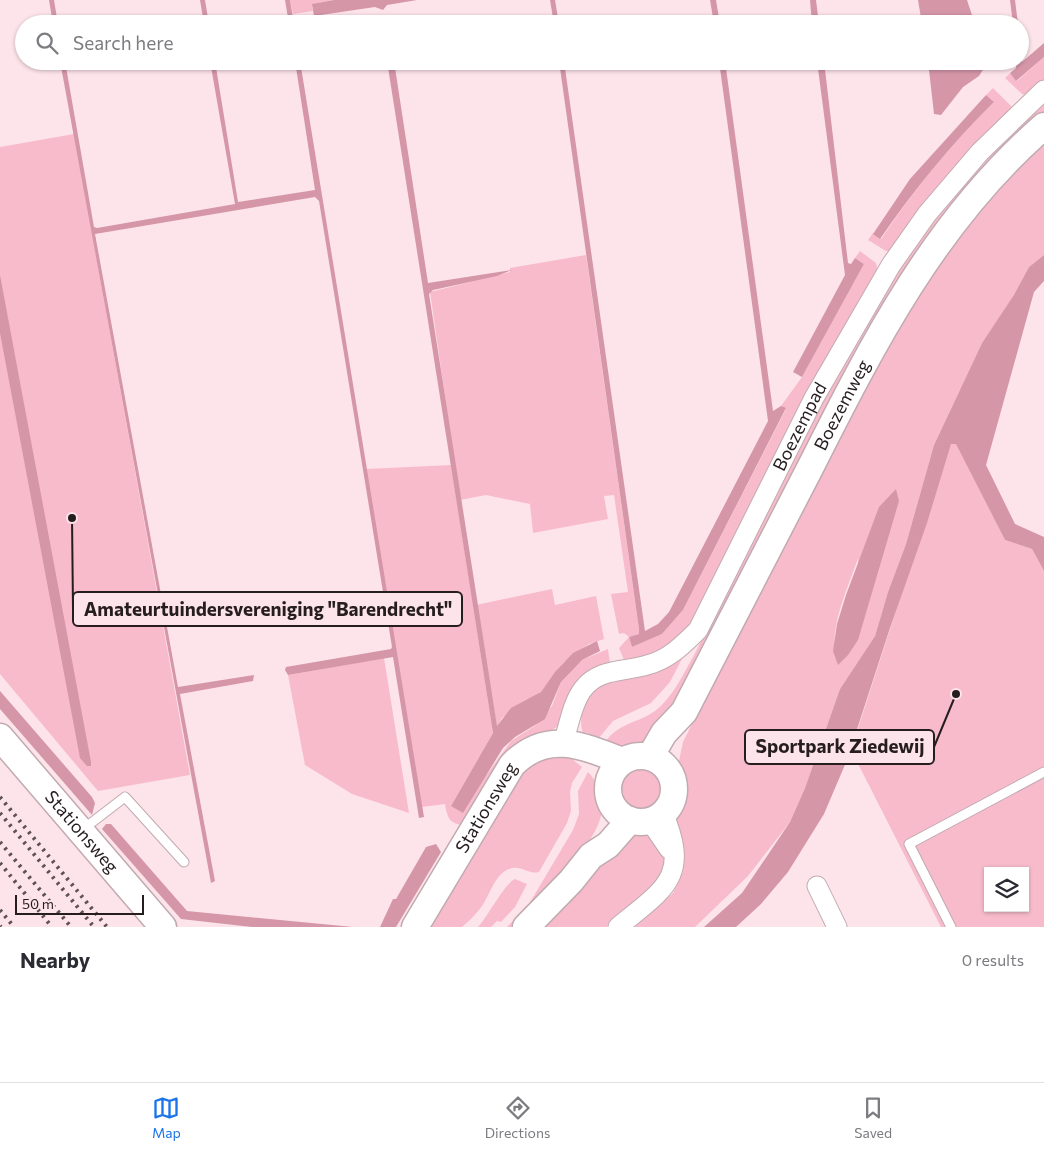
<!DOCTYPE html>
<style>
body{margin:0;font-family:Commissioner,sans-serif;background:#f2f2f3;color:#2b2b33}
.controls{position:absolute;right:15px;bottom:15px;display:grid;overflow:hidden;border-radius:0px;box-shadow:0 1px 4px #0004}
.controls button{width:45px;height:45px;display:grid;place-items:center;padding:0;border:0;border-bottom:1px solid #e1e1e2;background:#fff;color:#2b2b33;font:25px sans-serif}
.scale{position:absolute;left:15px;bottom:12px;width:129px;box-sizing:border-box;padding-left:5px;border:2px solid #261d1f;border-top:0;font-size:14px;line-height:18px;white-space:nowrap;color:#261d1f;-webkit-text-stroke:4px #fde4ea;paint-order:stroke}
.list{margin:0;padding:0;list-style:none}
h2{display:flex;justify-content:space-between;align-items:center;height:65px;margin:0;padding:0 20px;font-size:21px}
h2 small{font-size:16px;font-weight:400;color:#7c7c81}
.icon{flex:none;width:28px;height:28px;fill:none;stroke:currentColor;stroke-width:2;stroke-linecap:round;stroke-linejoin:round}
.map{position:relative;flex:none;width:1044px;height:927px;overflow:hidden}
.search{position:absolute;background:#fff;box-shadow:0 1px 4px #0004;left:15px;right:15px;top:15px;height:55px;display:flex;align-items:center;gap:12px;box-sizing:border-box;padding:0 18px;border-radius:28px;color:#7c7c81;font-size:19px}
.sheet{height:155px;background:#fff}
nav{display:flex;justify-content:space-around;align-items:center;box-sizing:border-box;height:70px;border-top:1px solid #e1e1e2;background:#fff;font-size:14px;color:#7c7c81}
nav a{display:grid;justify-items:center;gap:2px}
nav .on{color:#1a73e8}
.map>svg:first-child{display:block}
</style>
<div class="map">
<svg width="1044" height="927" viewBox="0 0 1044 927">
<rect width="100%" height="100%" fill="#fde4ea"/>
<path fill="#f8bbcc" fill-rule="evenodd" d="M 290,0 L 334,0 L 318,3 L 312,7 L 313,11 L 293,14 Z
M 1044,57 L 1044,82 L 1028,96 L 1022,94 L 1005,78 L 1010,73 L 1017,81 Z
M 993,88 L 1014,109 L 891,252 L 886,251 L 868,240 L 873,233 L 881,239 C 914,190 951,144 994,102 L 986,95 Z
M 1044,100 L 1044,113 L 996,159 L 681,701 L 646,745 L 625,750 L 606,741 C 619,723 638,723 655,711 C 673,697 682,676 693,657 L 831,384 L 905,256 L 974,168 Z
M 74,134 L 190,775 L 98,791 L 0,674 L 0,147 Z
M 1044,138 L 1044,255 L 1029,267 L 1015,295 L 982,343 L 934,445 L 906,544 L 888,592 L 875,636 L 840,689 L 805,788 L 790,822 L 748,876 L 695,927 L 632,927 L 673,893 L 683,872 L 684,859 L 674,820 L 682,794 L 679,761 L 683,742 L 839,430 L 944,249 ZM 858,558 L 858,640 L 838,664 C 826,631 848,589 858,558 Z
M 860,251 L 876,263 L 878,273 L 693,624 C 667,649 659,655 624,660 L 619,648 L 629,637 L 624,633 L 619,634 L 611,594 L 628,592 L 614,495 L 604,496 L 608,519 L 533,533 L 530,504 L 486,495 L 460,500 L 430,292 L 510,272 L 510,268 L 586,255 L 639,629 L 639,634 L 629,637 L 632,647 L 662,634 L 683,610 L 786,409 L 781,406 L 802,377 L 864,264 L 855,258 Z
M 956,443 L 1005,540 L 1032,549 L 1044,571 L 1044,927 L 941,927 L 851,750 L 945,459 L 951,444 ZM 988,871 L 1025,871 L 1025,908 L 988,908 Z
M 451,465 L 493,733 L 451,806 L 485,777 L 511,741 L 536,725 L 552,706 L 561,682 L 573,668 L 582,660 L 608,649 L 610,663 L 562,724 L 547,733 L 463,825 C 449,824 447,816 445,804 L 422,807 L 366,469 Z
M 552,589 L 555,605 L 596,596 L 604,639 L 589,644 L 563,663 L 541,692 L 502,718 L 497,727 L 476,605 Z
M 685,653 L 670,682 L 651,703 L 613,721 L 598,739 L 587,741 L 591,735 L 586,732 L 584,735 C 576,718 586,700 597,687 Z
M 384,658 L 409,813 L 352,794 L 305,765 L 288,675 Z
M 557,755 L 572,759 L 582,767 L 572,783 L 570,792 L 571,811 L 567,823 L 539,872 C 529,875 520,864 509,869 C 494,874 489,899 479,910 C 474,916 468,922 462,927 L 426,927 L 530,761 Z
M619 789a22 22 0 1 1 44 0a22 22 0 1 1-44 0Z
M 588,772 C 599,783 604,799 601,815 C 596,846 536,903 514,927 L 507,927 L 529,904 L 573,830 L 579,814 L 578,791 Z
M 636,831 L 650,835 L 664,855 L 665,865 L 656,886 L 606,927 L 540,927 Z
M 515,879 L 527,884 L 515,907 L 501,922 L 497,921 L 491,927 L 478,927 C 488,916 505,883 515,879 Z"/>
<path fill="#d596a8" d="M 49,0 L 54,0 L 58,24 L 53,24 Z
M 200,0 L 205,0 L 209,24 L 204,24 Z
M 285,0 L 290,0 L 294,24 L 289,24 Z
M 334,0 L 417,0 L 387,5 L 383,10 L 375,7 L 314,16 L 312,4 Z
M 550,0 L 555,0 L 559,24 L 554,24 Z
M 710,0 L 716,0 L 720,24 L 714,24 Z
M 810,0 L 816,0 L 819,24 L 812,24 Z
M 918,0 L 967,0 L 975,24 L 925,24 L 924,18 L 921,18 Z
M 1010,0 L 1015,0 L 1018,24 L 1013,24 Z
M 1044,43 L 1044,57 L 1016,81 L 1010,73 L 1016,68 L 1016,61 L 1020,61 L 1020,48 L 1022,62 Z
M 60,61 L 65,61 L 94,227 L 97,228 L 235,204 L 210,61 L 215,61 L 238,202 L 315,190 L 295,61 L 300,61 L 424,817 L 419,818 L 393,657 L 288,675 L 285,670 L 286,667 L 391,649 L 392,647 L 319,201 L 315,197 L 95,234 L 178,687 L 254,675 L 253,681 L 180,694 L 215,881 L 211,883 Z
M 387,61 L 394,61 L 428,283 L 512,270 L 497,276 L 433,290 L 429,294 L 497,726 L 511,708 L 541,692 L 555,672 L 573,653 L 597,641 L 600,651 L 582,660 L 561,682 L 545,719 L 515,737 L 503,748 L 463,813 L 451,806 L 493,733 Z
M 559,61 L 564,61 L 645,631 L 658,624 L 669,612 L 768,421 L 719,61 L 725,61 L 773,411 L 781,406 L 786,408 L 683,610 L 662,634 L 632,647 L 629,637 L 639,634 L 639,629 Z
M 817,61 L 824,61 L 848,263 L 851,264 L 855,258 L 864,264 L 802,377 L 793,372 L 845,275 Z
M 928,61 L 986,61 L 986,65 L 979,76 L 963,87 L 941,115 L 934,114 Z
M 986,95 L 994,102 C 951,144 914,190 880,239 L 873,234 L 910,179 Z
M 1044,255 L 1044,281 L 1034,292 L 986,465 L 1015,524 L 1044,537 L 1044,571 L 1032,549 L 1005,540 L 956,444 L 951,444 L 927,523 L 890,628 L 847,760 L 824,814 L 788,872 L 761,904 L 736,927 L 704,927 L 742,893 L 790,822 L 805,788 L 840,689 L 875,636 L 888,592 L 906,544 L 934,445 L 982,343 L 1014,295 L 1029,267 Z
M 0,275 L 91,762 L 91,766 L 87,766 L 80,758 L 0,333 Z
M 896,489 L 899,501 L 858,640 L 848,655 L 838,665 L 833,651 L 837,624 L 846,595 L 879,507 Z
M 0,691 L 92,797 L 95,803 L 92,815 L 0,709 Z
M 106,824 L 111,824 L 187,911 L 353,927 L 252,927 L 181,919 L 102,829 Z
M 436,844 L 441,852 L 396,927 L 380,927 L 393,899 L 396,899 L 426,847 Z"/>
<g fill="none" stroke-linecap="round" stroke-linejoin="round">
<g stroke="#c1aab0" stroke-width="11">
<path id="lane" d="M 82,830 L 125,797 L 184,862
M 951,927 L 909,844 L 1044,772"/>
</g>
<g stroke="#c1aab0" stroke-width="21">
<g id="street">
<path id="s1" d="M 563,743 C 569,726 572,703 583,689 C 599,668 625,672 647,665 C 668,660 683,645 698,630 L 814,398 L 891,265 L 927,214 L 980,152 L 1044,90"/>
<path d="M 650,821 L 669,849"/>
<path d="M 817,886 L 837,927"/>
<path d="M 618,927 C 664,889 691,877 663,813"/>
</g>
</g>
<g stroke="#c1aab0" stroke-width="29">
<g id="secondary">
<path id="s2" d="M 0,737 L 163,927"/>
<circle cx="641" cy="789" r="33"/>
<path id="s3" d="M 650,757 L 664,733 L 684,712 C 726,632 767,551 809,470 C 873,343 935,221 1044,126"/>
<path id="s4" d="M 415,927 L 512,765 C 546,730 582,745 622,761"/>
<path d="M 526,927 L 571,881 L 591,856 L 608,845 L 630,820"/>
</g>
</g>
<use href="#lane" stroke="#fff" stroke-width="9"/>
<use href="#street" stroke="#fff" stroke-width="19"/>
<use href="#secondary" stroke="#fff" stroke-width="26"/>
<path stroke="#5e5154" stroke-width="4" stroke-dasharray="2.5 5" stroke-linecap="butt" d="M 0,797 L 107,927
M 0,813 L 94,927
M 0,842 L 71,927
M 0,863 L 52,927
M 0,910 L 14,927
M 0,926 L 1,927"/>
</g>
<g text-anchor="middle" stroke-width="4" stroke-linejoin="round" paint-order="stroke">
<g font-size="18" fill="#261d1f" stroke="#fde4ea">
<text dy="6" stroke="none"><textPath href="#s3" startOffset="402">Boezemweg</textPath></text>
<text dy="6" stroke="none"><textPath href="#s1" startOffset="418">Boezempad</textPath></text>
<text dy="6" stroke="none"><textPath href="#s4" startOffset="139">Stationsweg</textPath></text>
<text dy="6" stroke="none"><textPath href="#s2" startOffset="125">Stationsweg</textPath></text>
</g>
</g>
<path fill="none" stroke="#261d1f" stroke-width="2" d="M72 518L73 609M956 694L934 747"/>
<g fill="#261d1f" stroke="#fde4ea" stroke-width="2">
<circle cx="72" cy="518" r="5"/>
<circle cx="956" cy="694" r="5"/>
</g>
<g fill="#fde4ea" stroke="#261d1f" stroke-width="2">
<rect x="73" y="592" width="389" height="34" rx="5"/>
<rect x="745" y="730" width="189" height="34" rx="5"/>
</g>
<g font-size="19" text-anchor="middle" font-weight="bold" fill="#261d1f">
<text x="268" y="616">Amateurtuindersvereniging "Barendrecht"</text>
<text x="840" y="753">Sportpark Ziedewij</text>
</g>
</svg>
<div class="controls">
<button><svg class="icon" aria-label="layers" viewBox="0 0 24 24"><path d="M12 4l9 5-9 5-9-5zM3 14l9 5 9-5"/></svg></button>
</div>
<div class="scale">50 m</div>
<div class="search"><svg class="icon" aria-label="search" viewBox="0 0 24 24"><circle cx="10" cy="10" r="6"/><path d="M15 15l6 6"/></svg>Search here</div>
</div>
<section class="sheet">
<h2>Nearby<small>0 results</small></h2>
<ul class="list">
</ul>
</section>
<nav>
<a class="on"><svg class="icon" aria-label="map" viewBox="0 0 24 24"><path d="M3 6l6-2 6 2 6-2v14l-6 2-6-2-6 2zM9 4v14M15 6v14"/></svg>Map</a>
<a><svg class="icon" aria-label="directions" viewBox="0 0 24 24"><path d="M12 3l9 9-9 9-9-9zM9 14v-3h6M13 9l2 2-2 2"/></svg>Directions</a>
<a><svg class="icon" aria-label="saved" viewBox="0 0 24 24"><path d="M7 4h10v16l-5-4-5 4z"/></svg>Saved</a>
</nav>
